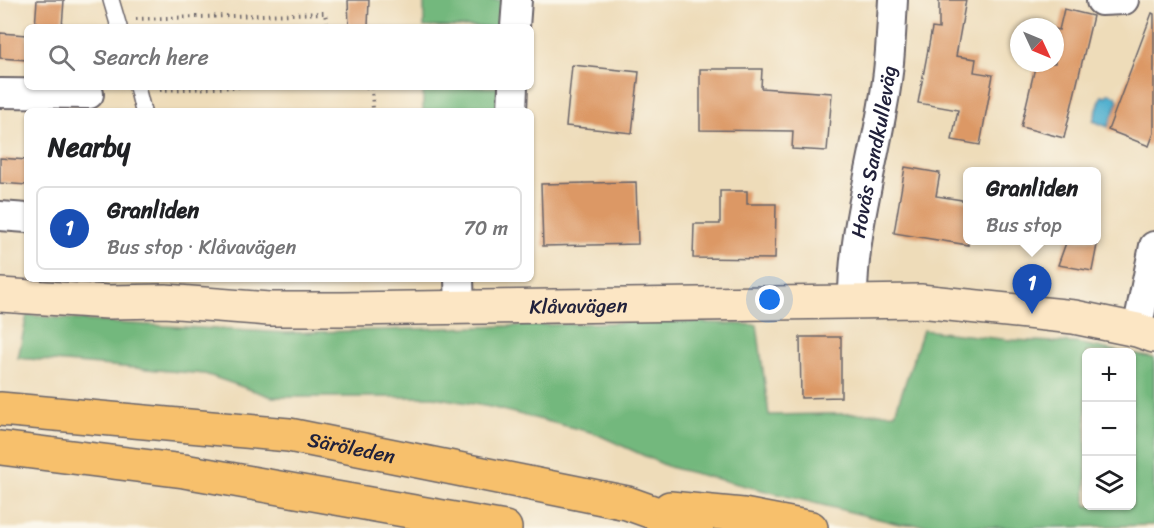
<!DOCTYPE html>
<meta charset="utf-8">
<style>
body{margin:0;font-family:Sriracha,sans-serif;background:#f2f2f2;color:#202124}
.controls{position:absolute;right:18px;bottom:18px;display:grid;overflow:hidden;border-radius:9px;box-shadow:0 2px 4px #0004}
.controls button{width:54px;height:54px;display:grid;place-items:center;padding:0;border:0;border-bottom:2px solid #e0e0e0;background:#fff;color:#202124;font:30px sans-serif}
.compass{position:absolute;left:1010px;top:18px;width:54px;height:54px;border-radius:50%;background:#fff;box-shadow:0 2px 4px #0004;rotate:134deg}
.you{position:absolute;left:770px;top:300px;width:21px;height:21px;margin:-15px;border:4px solid #fff;border-radius:50%;background:#1a73e8;box-shadow:0 0 0 9px #1a73e833}
.badge{display:grid;place-items:center;width:39px;height:39px;border-radius:50%;background:#d93025;color:#fff;font-size:20px;font-weight:700}
.pin{position:absolute;translate:-50% -50px;filter:drop-shadow(0 2px 3px #0008)}
.pin::after{content:'';position:absolute;top:32px;width:21px;height:18px;background:inherit;clip-path:polygon(0 0,100% 0,50% 100%)}
.popup{position:absolute;left:963px;top:167px;width:138px;height:78px;box-sizing:border-box;display:grid;place-content:center;border-radius:9px;background:#fff;filter:drop-shadow(0 2px 4px #0005);font-size:20px;white-space:nowrap;color:#757577}
.popup b{font-size:22px;color:#202124}
.popup::after{content:'';position:absolute;left:50%;top:100%;margin-left:-12px;border:12px solid transparent;border-top-color:#fff}
.list{margin:0;padding:0;list-style:none}
h2{display:flex;justify-content:space-between;align-items:center;height:78px;margin:0;padding:0 24px;font-size:26px}
h2 small{font-size:20px;font-weight:400;color:#757577}
.list li{display:grid;grid-template-columns:39px 1fr auto;gap:18px;align-items:center;box-sizing:border-box;height:84px;margin:0 12px 12px;padding:0 12px;border:2px solid #e0e0e0;border-radius:9px}
.list b{display:block;font-size:22px;white-space:nowrap}
.list p{margin:0;font-size:20px;white-space:nowrap;color:#757577}
.list em{font-size:20px;font-style:normal;color:#757577}
.icon{flex:none;width:33px;height:33px;fill:none;stroke:currentColor;stroke-width:2;stroke-linecap:round;stroke-linejoin:round}
.map{position:relative;flex:none;width:1154px;height:528px;overflow:hidden}
.search{position:absolute;background:#fff;box-shadow:0 2px 4px #0004;left:24px;top:24px;width:510px;height:66px;display:flex;align-items:center;gap:15px;box-sizing:border-box;padding:0 21px;border-radius:9px;color:#757577;font-size:22px}
.panel{position:absolute;background:#fff;box-shadow:0 2px 4px #0004;left:24px;top:108px;width:510px;height:174px;border-radius:9px}
.map>svg:first-child{display:block}
</style>
<div class="map">
<svg width="1154" height="528" viewBox="0 0 1154 528">
<rect width="100%" height="100%" fill="#fbf7ec"/>
<filter id="ink" filterUnits="userSpaceOnUse"><feTurbulence type="fractalNoise" baseFrequency=".0167" numOctaves="2"/><feDisplacementMap in="SourceGraphic" scale="12" xChannelSelector="R" yChannelSelector="G"/><feConvolveMatrix kernelMatrix="1 2 1 2 8 2 1 2 1" color-interpolation-filters="sRGB"/></filter>
<filter id="wash" filterUnits="userSpaceOnUse"><feTurbulence type="fractalNoise" baseFrequency=".008" numOctaves="4" result="noise"/><feDisplacementMap in="SourceGraphic" scale="24" xChannelSelector="R" yChannelSelector="G"/><feGaussianBlur stdDeviation="1.35" result="paint"/><feColorMatrix in="noise" values="0 0 0 0 0 0 0 0 0 0 0 0 0 0 0 0 0 1.4 0 .05"/><feComposite in="paint" operator="in"/></filter>
<g filter="url(#wash)">
<rect width="100%" height="100%" fill="#eedcb9"/>
<path fill="#73b87d" stroke="#4a6d5c" stroke-width="1.5" fill-rule="evenodd" d="M 424,0 L 508,0 L 507,27 L 424,27 Z
M 423,87 L 505,87 L 504,111 L 423,111 Z
M 27,315 L 115,323 L 287,333 L 667,321 L 757,325 L 769,415 L 895,413 L 923,330 L 1010,340 L 1076,343 L 1154,358 L 1154,525 L 1022,528 L 899,524 L 669,467 L 594,433 L 490,407 L 434,397 L 272,397 L 205,374 L 18,358 ZM 1086,352 L 1132,352 L 1132,506 L 1086,506 Z"/>
<path fill="#50afce" stroke="#396884" stroke-width="1.5" d="M 1109,93 L 1116,96 L 1118,101 L 1108,127 L 1093,121 L 1102,95 L 1106,96 Z"/>
<g id="blocks">
<path fill="#dc9865" d="M 37,0 L 64,0 L 62,27 L 35,27 Z
M 348,0 L 369,0 L 368,27 L 349,27 Z
M 939,0 L 966,0 L 956,56 L 976,59 L 974,72 L 993,75 L 980,145 L 952,140 L 958,110 L 918,103 L 932,28 L 939,29 Z
M 1064,9 L 1093,16 L 1064,138 L 1021,127 L 1036,63 L 1055,63 L 1055,29 L 1059,30 Z
M 1152,13 L 1154,14 L 1154,133 L 1149,146 L 1108,130 Z
M 0,33 L 27,35 L 27,60 L 0,58 Z
M 572,65 L 639,72 L 632,133 L 566,126 Z
M 700,69 L 762,69 L 761,88 L 832,93 L 827,151 L 792,149 L 793,131 L 700,130 Z
M 0,158 L 27,160 L 27,185 L 0,183 Z
M 905,167 L 940,173 L 936,196 L 968,201 L 968,245 L 894,233 Z
M 636,182 L 638,244 L 543,246 L 541,184 Z
M 720,191 L 747,191 L 747,204 L 776,204 L 775,259 L 693,258 L 694,224 L 720,224 Z
M 1067,240 L 1098,240 L 1092,271 L 1058,265 Z
M 800,337 L 841,337 L 841,397 L 801,398 Z"/>
</g>
</g>
<g filter="url(#ink)">
<use href="#blocks" fill-opacity="0" stroke="#696367" stroke-width="1.5"/>
<g fill="none" stroke-linecap="round" stroke-linejoin="round">
<g stroke="#696367" stroke-width="18">
<path id="lane" d="M 111,0 L 119,27
M 137,87 L 143,111"/>
</g>
<g stroke="#696367" stroke-width="32">
<g id="street">
<path d="M 1101,1 L 1124,0"/>
<path d="M 515,27 L 517,0"/>
<path d="M 0,93 L 89,94"/>
<path d="M 512,111 L 513,87"/>
<path d="M 0,216 L 27,218"/>
<path d="M 459,279 L 460,308"/>
<path id="s1" d="M 853,303 C 852,236 872,170 883,105 C 890,70 891,35 893,0"/>
<path d="M 1137,330 L 1154,246"/>
</g>
</g>
<g stroke="#696367" stroke-width="36">
<g id="secondary">
<path id="s2" d="M 0,295 L 108,302 L 165,301 L 269,309 L 344,309 L 920,301 L 1074,317 L 1137,330 L 1154,336"/>
</g>
</g>
<g stroke="#696367" stroke-width="36">
<g id="primary">
<path id="s3" d="M 0,409 L 289,435 L 627,503 L 697,528"/>
<path d="M 0,448 L 184,471 L 505,528"/>
<path d="M 670,508 L 743,515 L 811,528"/>
</g>
</g>
<path stroke="#696367" stroke-width="4" stroke-dasharray="1.5 4.5" stroke-linecap="butt" d="M 136,19 L 325,13 L 327,27
M 366,87 L 372,88 L 373,111
M 160,90 L 239,87"/>
<use href="#lane" stroke="#fff" stroke-width="15"/>
<use href="#street" stroke="#fff" stroke-width="28"/>
<use href="#secondary" stroke="#fce6c4" stroke-width="33"/>
<use href="#primary" stroke="#f7c06c" stroke-width="33"/>
</g>
</g>
<g text-anchor="middle" stroke-width="6" stroke-linejoin="round" paint-order="stroke">
<g font-size="20" fill="#22223b" stroke="#fbf7ec">
<text dy="7" stroke="none"><textPath href="#s1" startOffset="153">Hovås Sandkulleväg</textPath></text>
<text dy="7" stroke="none"><textPath href="#s2" startOffset="579">Klåvavägen</textPath></text>
<text dy="7" stroke="none"><textPath href="#s3" startOffset="354">Säröleden</textPath></text>
</g>
</g>
</svg>
<div class="controls">
<button>+</button>
<button>−</button>
<button><svg class="icon" aria-label="layers" viewBox="0 0 24 24"><path d="M12 4l9 5-9 5-9-5zM3 14l9 5 9-5"/></svg></button>
</div>
<svg class="compass" viewBox="-18 -18 36 36"><path d="M0-13l5 13h-10z" fill="#e53935"/><path d="M0 13l5-13h-10z" fill="#757577"/></svg>
<div class="you"></div>
<div class="pin badge" style="left:1032px;top:314px;background:#1a4fb4">1</div>
<div class="popup"><b>Granliden</b>Bus stop</div>
<div class="search"><svg class="icon" aria-label="search" viewBox="0 0 24 24"><circle cx="10" cy="10" r="6"/><path d="M15 15l6 6"/></svg>Search here</div>
<section class="panel">
<h2>Nearby<small></small></h2>
<ul class="list">
<li><span class="badge" style="background:#1a4fb4">1</span><div><b>Granliden</b><p>Bus stop · Klåvavägen</p></div><em>70 m</em></li>
</ul>
</section>
</div>
